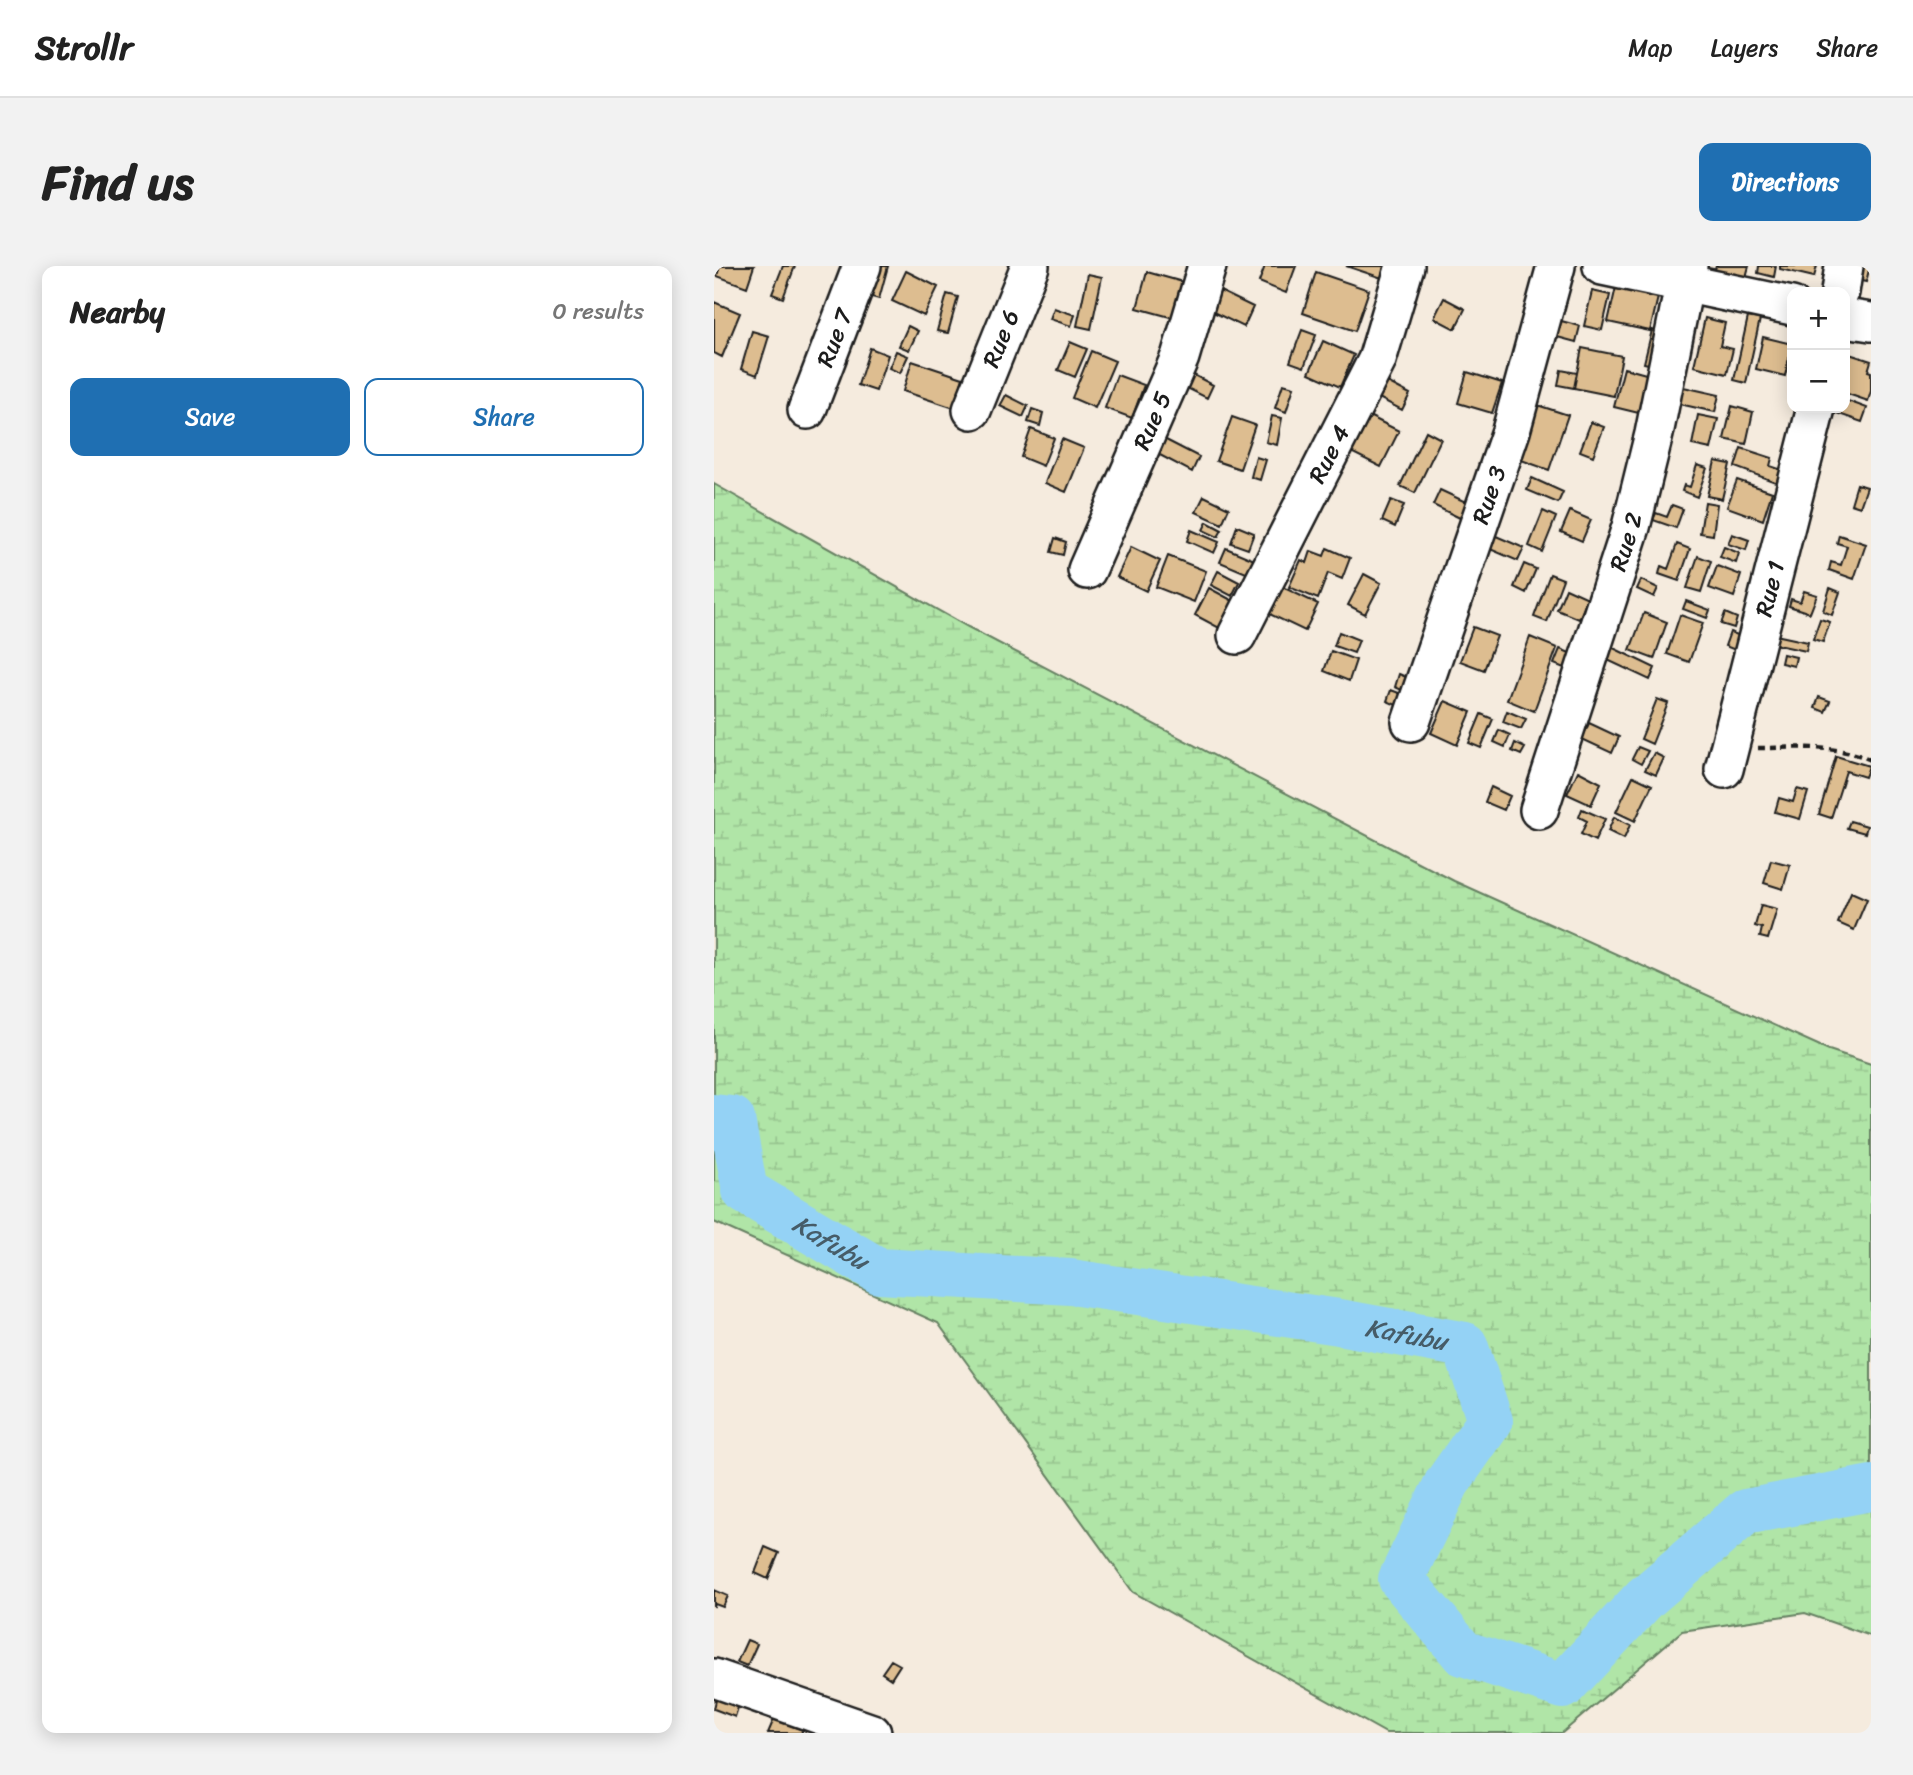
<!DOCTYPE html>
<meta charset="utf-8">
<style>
body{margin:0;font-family:Sriracha,sans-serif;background:#f2f2f2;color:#222}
.controls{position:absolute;right:21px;top:21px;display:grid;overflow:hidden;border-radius:14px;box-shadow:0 4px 18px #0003}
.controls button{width:63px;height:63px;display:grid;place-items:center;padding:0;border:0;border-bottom:2px solid #e0e0e0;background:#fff;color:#222;font:35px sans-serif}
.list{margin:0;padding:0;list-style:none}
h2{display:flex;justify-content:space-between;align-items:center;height:91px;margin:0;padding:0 28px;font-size:30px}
h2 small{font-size:23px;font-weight:400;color:#767676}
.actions{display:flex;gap:14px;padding:21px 28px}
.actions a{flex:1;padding:16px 0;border:2px solid #1f6fb2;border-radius:14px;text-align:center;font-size:24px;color:#1f6fb2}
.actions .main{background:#1f6fb2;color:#fff}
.map{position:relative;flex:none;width:1157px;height:1467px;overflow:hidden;border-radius:14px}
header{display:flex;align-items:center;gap:42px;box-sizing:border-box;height:98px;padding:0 35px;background:#fff;border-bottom:2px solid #e0e0e0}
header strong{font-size:33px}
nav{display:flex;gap:38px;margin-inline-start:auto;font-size:24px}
.intro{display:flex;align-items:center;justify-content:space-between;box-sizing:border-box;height:168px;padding:0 42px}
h1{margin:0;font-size:49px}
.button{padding:18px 32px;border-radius:14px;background:#1f6fb2;color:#fff;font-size:24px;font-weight:700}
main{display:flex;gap:42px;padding:0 42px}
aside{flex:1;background:#fff;border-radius:14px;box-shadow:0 4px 18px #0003}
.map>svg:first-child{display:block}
</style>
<header>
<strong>Strollr</strong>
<nav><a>Map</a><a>Layers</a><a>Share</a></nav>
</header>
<div class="intro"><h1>Find us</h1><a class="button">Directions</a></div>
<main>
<aside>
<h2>Nearby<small>0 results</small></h2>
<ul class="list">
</ul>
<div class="actions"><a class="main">Save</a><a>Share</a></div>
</aside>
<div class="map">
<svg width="1157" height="1467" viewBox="0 0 1157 1467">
<defs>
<pattern id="wetland-marsh" width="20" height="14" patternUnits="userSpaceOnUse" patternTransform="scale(1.75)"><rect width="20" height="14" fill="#b0e5a7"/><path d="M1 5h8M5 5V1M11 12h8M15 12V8" fill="none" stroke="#97c48f"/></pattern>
</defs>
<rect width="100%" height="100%" fill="#f5ebde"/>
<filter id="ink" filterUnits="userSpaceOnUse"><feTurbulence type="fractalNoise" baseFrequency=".0143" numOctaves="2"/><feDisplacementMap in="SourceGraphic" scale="14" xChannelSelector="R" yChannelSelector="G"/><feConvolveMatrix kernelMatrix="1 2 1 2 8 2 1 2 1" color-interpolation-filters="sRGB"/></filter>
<g filter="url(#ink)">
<path fill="url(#wetland-marsh)" stroke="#668062" stroke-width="2" d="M 0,218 L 254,361 L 740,615 L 1115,784 L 1157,798 L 1157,1370 L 1091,1347 L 968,1365 L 848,1467 L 672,1467 L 419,1326 L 224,1057 L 0,956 Z"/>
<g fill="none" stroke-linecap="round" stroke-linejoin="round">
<path stroke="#94d2f5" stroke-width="46" id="s1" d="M 0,851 L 18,853 L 31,925 L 165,1005 L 357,1016 L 625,1056 L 751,1079 L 776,1155 L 733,1217 L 687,1313 L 749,1387 L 849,1420 L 931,1332 L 1031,1246 L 1157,1222"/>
</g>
<path fill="#ddbd90" stroke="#1c1c1c" stroke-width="2" d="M 6,0 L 40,0 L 33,21 L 3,10 Z
M 69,0 L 81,0 L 69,32 L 58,28 Z
M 155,0 L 174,0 L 165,33 L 147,28 Z
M 551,0 L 582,0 L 572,27 L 545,16 Z
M 632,0 L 682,0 L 677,15 Z
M 1002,0 L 1035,0 L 1031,15 L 1000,7 Z
M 1045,0 L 1062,0 L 1060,11 L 1044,7 Z
M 1066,0 L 1103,0 L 1100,11 L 1066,3 Z
M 1142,0 L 1156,0 L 1152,16 L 1139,13 Z
M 192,5 L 224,21 L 210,50 L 178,35 Z
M 433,6 L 476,18 L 467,54 L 423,42 Z
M 602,6 L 655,24 L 641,65 L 589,47 Z
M 374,8 L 388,11 L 377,63 L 363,60 Z
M 902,21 L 944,31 L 936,65 L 894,56 Z
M 506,25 L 539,41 L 530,61 L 497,45 Z
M 878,25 L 896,29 L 888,64 L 870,60 Z
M 233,28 L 244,31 L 234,67 L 223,65 Z
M 730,32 L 751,43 L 741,63 L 720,52 Z
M 0,36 L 26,47 L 8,91 L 0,87 Z
M 340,42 L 361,49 L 357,60 L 336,53 Z
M 1034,51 L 1046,53 L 1032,117 L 1020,114 Z
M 836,52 L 866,60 L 862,76 L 832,68 Z
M 991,52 L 1011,57 L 1006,80 L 1019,83 L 1013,108 L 980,100 Z
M 194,60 L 204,65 L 195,84 L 185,80 Z
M 588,64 L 602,69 L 590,101 L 576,96 Z
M 938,64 L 955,69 L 947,101 L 930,97 Z
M 38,65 L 55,70 L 43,109 L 27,103 Z
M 1049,71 L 1078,78 L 1071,110 L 1042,103 Z
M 609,75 L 640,89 L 626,121 L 595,107 Z
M 356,76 L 373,83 L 361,111 L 344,104 Z
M 156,82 L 174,89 L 162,125 L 144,119 Z
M 868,82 L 908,90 L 900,130 L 860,122 Z
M 182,85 L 194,90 L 186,107 L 175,102 Z
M 377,85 L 401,95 L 381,142 L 358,132 Z
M 1132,87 L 1157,95 L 1154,105 L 1157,106 L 1157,125 L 1154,135 L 1131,127 Z
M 198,95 L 249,112 L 240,142 L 189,125 Z
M 910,102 L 943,111 L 933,149 L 900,141 Z
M 847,104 L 863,107 L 860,122 L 844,119 Z
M 474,106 L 499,119 L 493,132 L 467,119 Z
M 753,106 L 788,117 L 778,147 L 744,137 Z
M 403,109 L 430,119 L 418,152 L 391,142 Z
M 664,111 L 696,128 L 688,144 L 655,127 Z
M 569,118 L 580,121 L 572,146 L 561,142 Z
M 965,120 L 1005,129 L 1001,146 L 961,137 Z
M 292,129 L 314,140 L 309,151 L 286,140 Z
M 1131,134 L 1153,142 L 1148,156 L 1122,147 L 1124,142 L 1131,142 Z
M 817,137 L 854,149 L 835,204 L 799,191 Z
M 1018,140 L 1039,146 L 1032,178 L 1010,173 Z
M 318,143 L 329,147 L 326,160 L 314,156 Z
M 649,147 L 685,165 L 667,201 L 631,183 Z
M 984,149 L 1004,153 L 997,183 L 978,179 Z
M 558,150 L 568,152 L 563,179 L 552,176 Z
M 518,151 L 541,159 L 526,203 L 502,195 Z
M 877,156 L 890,161 L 879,190 L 866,185 Z
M 317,163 L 340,172 L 329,200 L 307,191 Z
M 712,165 L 727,173 L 701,227 L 686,220 Z
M 348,173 L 370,182 L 352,226 L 331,217 Z
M 450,173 L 485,191 L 478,206 L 442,187 Z
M 1027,182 L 1058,192 L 1056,200 L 1068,204 L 1064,217 L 1021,201 Z
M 542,191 L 552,194 L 546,214 L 537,211 Z
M 1001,195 L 1016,198 L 1008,233 L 993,230 Z
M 983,199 L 993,202 L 983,231 L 968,225 L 970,219 L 976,221 Z
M 818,212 L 849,226 L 844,237 L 813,224 Z
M 1023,214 L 1058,226 L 1049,254 L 1013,241 Z
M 1143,218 L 1153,221 L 1146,241 L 1137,238 Z
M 726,224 L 754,237 L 748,253 L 719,239 Z
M 490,230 L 515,242 L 508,258 L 482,246 Z
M 677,234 L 690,239 L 681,261 L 668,255 Z
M 991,236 L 1003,238 L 999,269 L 986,267 Z
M 958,239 L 969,243 L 962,262 L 939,254 L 942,247 L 953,251 Z
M 829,245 L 842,251 L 828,286 L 815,280 Z
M 856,245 L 877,254 L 868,275 L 847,266 Z
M 493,256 L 508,264 L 504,271 L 489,264 Z
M 523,260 L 540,267 L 534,283 L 517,277 Z
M 477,264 L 505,276 L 500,287 L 473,275 Z
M 775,267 L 810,282 L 804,295 L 769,280 Z
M 1018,268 L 1035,274 L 1032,284 L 1014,278 Z
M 1125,269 L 1152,278 L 1140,313 L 1115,304 L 1117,296 L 1127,299 L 1133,280 L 1123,277 Z
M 341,272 L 352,276 L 349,289 L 337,286 Z
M 963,278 L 976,283 L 965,315 L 945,308 L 947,300 L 954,303 Z
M 417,281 L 446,295 L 432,325 L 403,311 Z
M 1010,281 L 1025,287 L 1022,297 L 1006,291 Z
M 512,282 L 550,298 L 544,312 L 506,296 Z
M 613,282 L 636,292 L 628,313 L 614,307 L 604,333 L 575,321 L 587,294 L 593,297 L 597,285 L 610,290 Z
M 454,290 L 492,305 L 480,336 L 442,321 Z
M 984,290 L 997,295 L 987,326 L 973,322 Z
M 810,298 L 822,303 L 812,327 L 800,321 Z
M 1003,300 L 1027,309 L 1020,331 L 995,322 Z
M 504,305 L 525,316 L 518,330 L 497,319 Z
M 650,308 L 667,317 L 651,348 L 634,339 Z
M 836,308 L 849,313 L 833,356 L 820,351 Z
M 927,314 L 944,322 L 940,331 L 923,323 Z
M 560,317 L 604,338 L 591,365 L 547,344 Z
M 495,322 L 523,337 L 509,364 L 481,349 Z
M 852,322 L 874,332 L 865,353 L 843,344 Z
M 1116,322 L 1126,326 L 1118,349 L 1109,345 Z
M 1090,325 L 1103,329 L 1096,347 L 1075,340 L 1077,333 L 1086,336 Z
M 972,335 L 996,344 L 993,352 L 969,343 Z
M 930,347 L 953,356 L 940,393 L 916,384 Z
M 1011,347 L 1023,352 L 1020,362 L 1007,358 Z
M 966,349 L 989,357 L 975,396 L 953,388 Z
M 1106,353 L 1116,356 L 1109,376 L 1099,373 Z
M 759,361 L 783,370 L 770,404 L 746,395 Z
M 625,366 L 645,374 L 640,387 L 620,380 Z
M 1016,366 L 1029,371 L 1024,385 L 1011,380 Z
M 1057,368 L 1094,376 L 1092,385 L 1055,377 Z
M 816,371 L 843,382 L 820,445 L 793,434 Z
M 891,378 L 941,402 L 936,414 L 885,390 Z
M 846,383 L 861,389 L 855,404 L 840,398 Z
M 617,385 L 642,394 L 635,415 L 610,405 Z
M 1069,388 L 1082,391 L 1080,400 L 1067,397 Z
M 685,408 L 697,413 L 692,426 L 681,421 Z
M 677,424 L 693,430 L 689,442 L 673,435 Z
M 1105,431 L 1116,435 L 1111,446 L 1101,442 Z
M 943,433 L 954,437 L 938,478 L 927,473 Z
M 731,435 L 757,446 L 743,479 L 717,467 Z
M 793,445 L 812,453 L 807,463 L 789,456 Z
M 767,448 L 779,453 L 767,482 L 755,477 Z
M 875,457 L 905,471 L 898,487 L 868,473 Z
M 785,464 L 796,469 L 791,481 L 780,476 Z
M 801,477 L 811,482 L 807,489 L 798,485 Z
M 924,481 L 934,485 L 927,498 L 918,493 Z
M 940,487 L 950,492 L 942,509 L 931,504 Z
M 1122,490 L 1155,500 L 1151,511 L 1132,505 L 1117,552 L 1105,548 Z
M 864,505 L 887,517 L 877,539 L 853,528 Z
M 919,510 L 938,519 L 921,555 L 902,546 Z
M 777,521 L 796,530 L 790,544 L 771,536 Z
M 1083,523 L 1094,526 L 1086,553 L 1061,546 L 1065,532 L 1079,536 Z
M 868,543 L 891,553 L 881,575 L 867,568 L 873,555 L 865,551 Z
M 900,551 L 916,559 L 910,573 L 894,565 Z
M 1136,555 L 1153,560 L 1151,567 L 1133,562 Z
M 1057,594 L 1076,599 L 1069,623 L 1050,617 Z
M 1137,626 L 1153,633 L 1140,664 L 1124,657 Z
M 1047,639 L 1063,643 L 1054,673 L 1046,671 L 1048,662 L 1041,660 Z
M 51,1281 L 65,1287 L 54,1313 L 41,1307 Z
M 0,1324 L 14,1330 L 9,1341 L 1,1338 L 0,1341 Z
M 33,1374 L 43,1378 L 33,1400 L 23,1396 Z
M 177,1394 L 186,1399 L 177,1413 L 168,1407 Z
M 5,1420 L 28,1429 L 21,1451 L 0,1443 Z
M 60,1453 L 89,1464 L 87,1467 L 54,1467 Z"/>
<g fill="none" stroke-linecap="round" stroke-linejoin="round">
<g stroke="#1c1c1c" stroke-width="42">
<g id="minor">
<path d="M 888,0 L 1078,40"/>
<path d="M 1126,26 L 1130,0"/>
<path d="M 1131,52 L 1157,56"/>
<path id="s2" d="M 93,144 L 148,0"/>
<path id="s3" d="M 258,144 L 316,0"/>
<path id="s4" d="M 373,304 L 466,91 L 493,0"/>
<path id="s5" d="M 523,369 L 663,94 L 691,0"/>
<path id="s6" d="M 697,456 L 797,165 L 842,0"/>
<path id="s7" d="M 1010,503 L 1102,142"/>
<path id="s8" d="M 825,544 L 917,261 L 940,168 L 974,0"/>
<path d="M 0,1412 L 158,1467"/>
</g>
</g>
<path stroke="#1c1c1c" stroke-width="4.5" stroke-dasharray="7 5" stroke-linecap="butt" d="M 1044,482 C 1082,482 1122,478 1157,494"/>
<use href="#minor" stroke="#fff" stroke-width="37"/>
</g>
</g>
<g text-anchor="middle" stroke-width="5" stroke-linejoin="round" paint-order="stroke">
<g font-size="24" fill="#1c1c1c" stroke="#fff">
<text dy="8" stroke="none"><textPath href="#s2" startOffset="77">Rue 7</textPath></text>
<text dy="8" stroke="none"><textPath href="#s3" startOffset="77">Rue 6</textPath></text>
<text dy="8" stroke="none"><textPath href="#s4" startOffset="163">Rue 5</textPath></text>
<text dy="8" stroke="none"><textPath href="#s5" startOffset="203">Rue 4</textPath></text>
<text dy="8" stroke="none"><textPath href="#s6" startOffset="240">Rue 3</textPath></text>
<text dy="8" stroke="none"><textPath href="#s8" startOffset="282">Rue 2</textPath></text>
<text dy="8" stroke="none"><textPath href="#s7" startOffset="186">Rue 1</textPath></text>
</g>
<g font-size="26" font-style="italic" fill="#465c68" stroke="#fff">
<text dy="9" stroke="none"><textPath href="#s1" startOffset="191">Kafubu</textPath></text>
<text dy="9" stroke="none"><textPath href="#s1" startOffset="779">Kafubu</textPath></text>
</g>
</g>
</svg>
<div class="controls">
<button>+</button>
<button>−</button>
</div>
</div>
</main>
